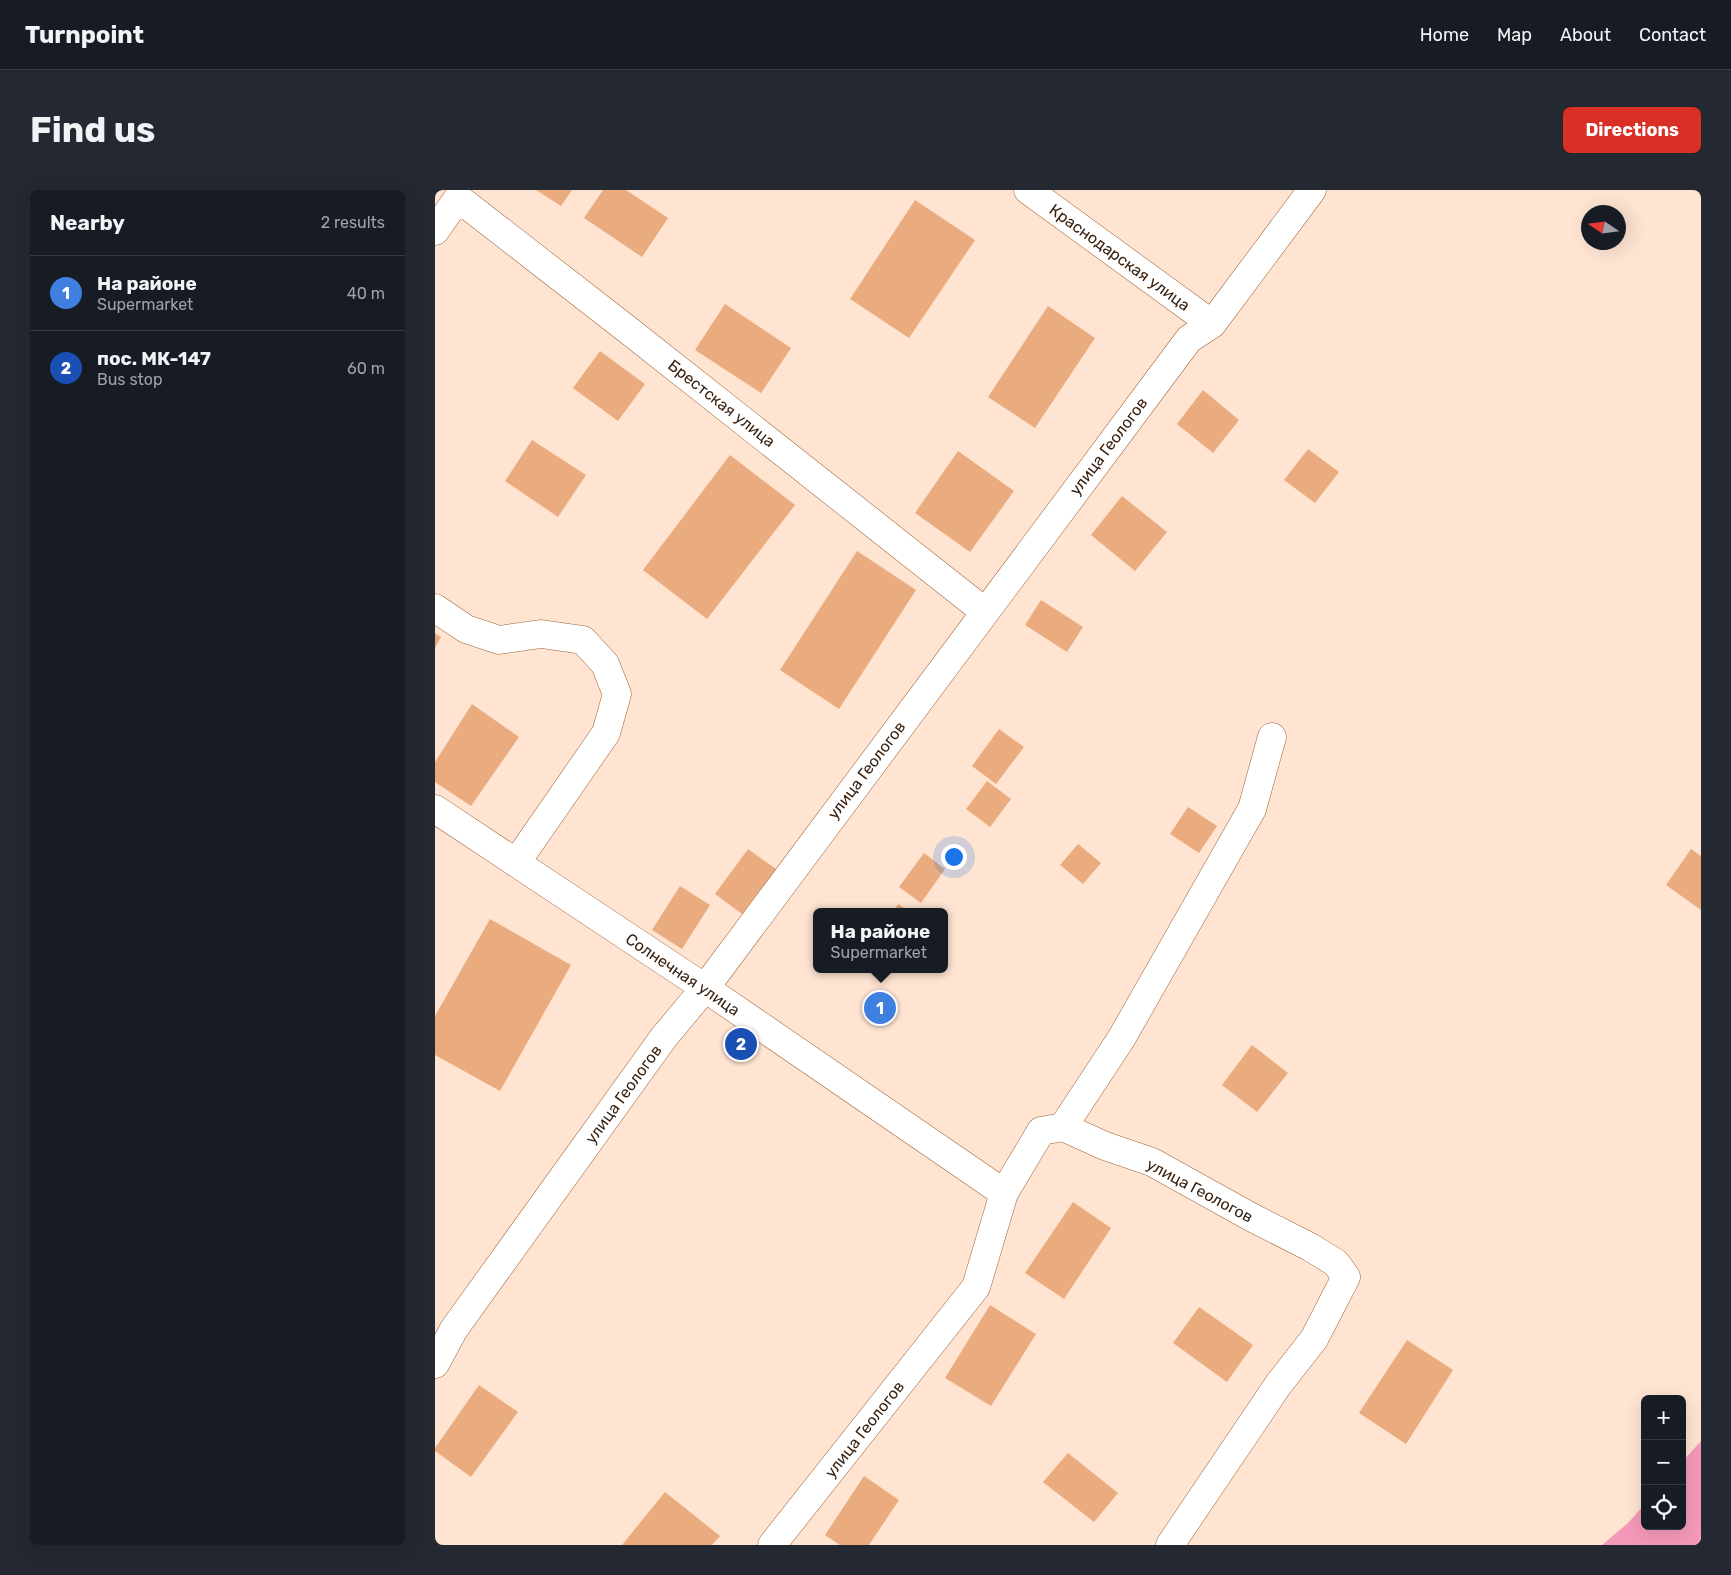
<!DOCTYPE html>
<meta charset="utf-8">
<style>
body{margin:0;font-family:Rubik,sans-serif;background:#242831;color:#f1f3f6}
.controls{position:absolute;right:15px;bottom:15px;display:grid;overflow:hidden;border-radius:8px;box-shadow:0 5px 20px #0002}
.controls button{width:45px;height:45px;display:grid;place-items:center;padding:0;border:0;border-bottom:1px solid #363941;background:#171b24;color:#f1f3f6;font:25px sans-serif}
.compass{position:absolute;left:1146px;top:15px;width:45px;height:45px;border-radius:50%;background:#171b24;box-shadow:0 5px 20px #0002;rotate:283deg}
.you{position:absolute;left:518px;top:666px;width:18px;height:18px;margin:-12px;border:4px solid #fff;border-radius:50%;background:#1a73e8;box-shadow:0 0 0 8px #1a73e833}
.badge{display:grid;place-items:center;width:32px;height:32px;border-radius:50%;background:#d93025;color:#fff;font-size:16px;font-weight:700}
.pin{position:absolute;translate:-50% -50%;border:2px solid #fff;box-shadow:0 1px 5px #0006}
.popup{position:absolute;left:378px;top:718px;width:135px;height:65px;box-sizing:border-box;display:grid;place-content:center;border-radius:8px;background:#171b24;filter:drop-shadow(0 1px 4px #0005);font-size:16px;white-space:nowrap;color:#9ea1a6}
.popup b{font-size:19px;color:#f1f3f6}
.popup::after{content:'';position:absolute;left:50%;top:100%;margin-left:-10px;border:10px solid transparent;border-top-color:#171b24}
.list{margin:0;padding:0;list-style:none}
h2{display:flex;justify-content:space-between;align-items:center;height:65px;margin:0;padding:0 20px;font-size:21px}
h2 small{font-size:16px;font-weight:400;color:#9ea1a6}
.list li{display:grid;grid-template-columns:32px 1fr auto;gap:15px;align-items:center;box-sizing:border-box;height:75px;padding:0 20px;border-top:1px solid #363941}
.list b{display:block;font-size:19px;white-space:nowrap}
.list p{margin:0;font-size:16px;white-space:nowrap;color:#9ea1a6}
.list em{font-size:16px;font-style:normal;color:#9ea1a6}
.icon{flex:none;width:28px;height:28px;fill:none;stroke:currentColor;stroke-width:2;stroke-linecap:round;stroke-linejoin:round}
.map{position:relative;flex:none;width:1266px;height:1355px;overflow:hidden;border-radius:8px}
header{display:flex;align-items:center;gap:30px;box-sizing:border-box;height:70px;padding:0 25px;background:#171b24;border-bottom:1px solid #363941}
header strong{font-size:24px}
nav{display:flex;gap:28px;margin-inline-start:auto;font-size:18px}
.intro{display:flex;align-items:center;justify-content:space-between;box-sizing:border-box;height:120px;padding:0 30px}
h1{margin:0;font-size:35px}
.button{padding:12px 22px;border-radius:8px;background:#d93025;color:#fff;font-size:18px;font-weight:700}
main{display:flex;gap:30px;padding:0 30px}
aside{flex:1;background:#171b24;border-radius:8px;box-shadow:0 5px 20px #0002}
.map>svg:first-child{display:block}
</style>
<header>
<strong>Turnpoint</strong>
<nav><a>Home</a><a>Map</a><a>About</a><a>Contact</a></nav>
</header>
<div class="intro"><h1>Find us</h1><a class="button">Directions</a></div>
<main>
<aside>
<h2>Nearby<small>2 results</small></h2>
<ul class="list">
<li><span class="badge" style="background:#3f7fe0">1</span><div><b>На районе</b><p>Supermarket</p></div><em>40 m</em></li>
<li><span class="badge" style="background:#1a4fb4">2</span><div><b>пос. МК-147</b><p>Bus stop</p></div><em>60 m</em></li>
</ul>
</aside>
<div class="map">
<svg width="1266" height="1355" viewBox="0 0 1266 1355">
<rect width="100%" height="100%" fill="#fee4d1"/>
<path fill="#f599ba" d="M 1266,1251 L 1266,1355 L 1167,1355 L 1193,1333 L 1210,1314 L 1210,1336 L 1247,1336 L 1247,1272 Z"/>
<path fill="#eaac7f" d="M 101,0 L 137,0 L 126,16 Z
M 168,0 L 191,0 L 233,28 L 207,67 L 149,28 Z
M 480,10 L 540,50 L 474,148 L 415,109 Z
M 290,114 L 356,158 L 326,203 L 260,160 Z
M 613,116 L 660,148 L 600,238 L 553,207 Z
M 165,161 L 210,194 L 183,231 L 138,198 Z
M 768,200 L 804,230 L 778,263 L 742,234 Z
M 97,250 L 151,285 L 123,327 L 70,291 Z
M 873,259 L 904,282 L 880,313 L 849,290 Z
M 523,261 L 579,301 L 535,362 L 480,323 Z
M 295,265 L 360,315 L 272,429 L 208,380 Z
M 687,306 L 732,342 L 700,381 L 656,345 Z
M 422,361 L 481,400 L 404,519 L 345,480 Z
M 606,410 L 648,437 L 632,462 L 590,435 Z
M 0,443 L 6,447 L 0,458 Z
M 37,514 L 84,547 L 36,616 L 0,592 L 0,572 Z
M 564,539 L 589,557 L 561,594 L 537,576 Z
M 552,591 L 576,609 L 555,637 L 531,619 Z
M 753,617 L 782,636 L 764,663 L 735,644 Z
M 643,654 L 666,673 L 648,694 L 625,675 Z
M 313,659 L 341,679 L 307,724 L 280,704 Z
M 1256,659 L 1266,666 L 1266,720 L 1231,695 Z
M 489,663 L 510,679 L 486,713 L 464,697 Z
M 245,696 L 275,715 L 247,759 L 217,740 Z
M 463,714 L 475,722 L 458,722 Z
M 55,729 L 136,775 L 65,901 L 0,865 L 0,826 Z
M 817,855 L 853,883 L 822,922 L 787,895 Z
M 638,1012 L 676,1038 L 629,1109 L 590,1083 Z
M 555,1115 L 601,1144 L 556,1216 L 510,1188 Z
M 764,1117 L 818,1155 L 792,1192 L 738,1153 Z
M 972,1150 L 1018,1180 L 971,1254 L 924,1223 Z
M 44,1195 L 83,1222 L 36,1287 L 0,1261 L 0,1258 Z
M 633,1263 L 683,1303 L 659,1332 L 608,1292 Z
M 429,1286 L 464,1310 L 434,1355 L 405,1355 L 390,1345 Z
M 230,1302 L 285,1346 L 277,1355 L 187,1355 Z"/>
<g fill="none" stroke-linecap="round" stroke-linejoin="round">
<g stroke="#9d6539" stroke-width="29">
<path id="minor" d="M 593,0 L 777,134
M 0,41 L 23,8 L 193,140 L 549,421
M 0,418 L 31,439 L 64,450 L 106,444 L 148,450 L 170,474 L 182,504 L 171,543 L 81,673
M 0,619 L 270,798 L 569,1003
M 628,937 L 686,849 L 817,619 L 837,547
M 0,1174 L 19,1139 L 229,847 L 270,798 L 754,149 L 777,134 L 877,0
M 337,1355 L 541,1097 L 569,1003 L 606,941 L 628,937 L 670,956 L 717,972 L 816,1027 L 875,1057 L 901,1073 L 911,1087 L 879,1149 L 843,1195 L 735,1355"/>
</g>
<use href="#minor" stroke="#fff" stroke-width="28"/>
</g>
<g text-anchor="middle" stroke-width="5" stroke-linejoin="round" paint-order="stroke">
<g font-size="16" fill="#371f0d" stroke="#fff">
<text transform="translate(685 67) rotate(36)" y="6">Краснодарская улица</text>
<text transform="translate(287 213) rotate(38)" y="6">Брестская улица</text>
<text transform="translate(673 256) rotate(-53)" y="6">улица Геологов</text>
<text transform="translate(431 580) rotate(-53)" y="6">улица Геологов</text>
<text transform="translate(248 784) rotate(34)" y="6">Солнечная улица</text>
<text transform="translate(188 904) rotate(-54)" y="6">улица Геологов</text>
<text transform="translate(765 1000) rotate(28)" y="6">улица Геологов</text>
<text transform="translate(429 1239) rotate(-52)" y="6">улица Геологов</text>
</g>
</g>
</svg>
<div class="controls">
<button>+</button>
<button>−</button>
<button><svg class="icon" aria-label="locate" viewBox="0 0 24 24"><circle cx="12" cy="12" r="6"/><path d="M12 2v4M12 18v4M2 12h4M18 12h4"/></svg></button>
</div>
<svg class="compass" viewBox="-18 -18 36 36"><path d="M0-13l5 13h-10z" fill="#e53935"/><path d="M0 13l5-13h-10z" fill="#9ea1a6"/></svg>
<div class="you"></div>
<div class="pin badge" style="left:445px;top:818px;background:#3f7fe0">1</div>
<div class="popup"><b>На районе</b>Supermarket</div>
<div class="pin badge" style="left:306px;top:854px;background:#1a4fb4">2</div>
</div>
</main>
